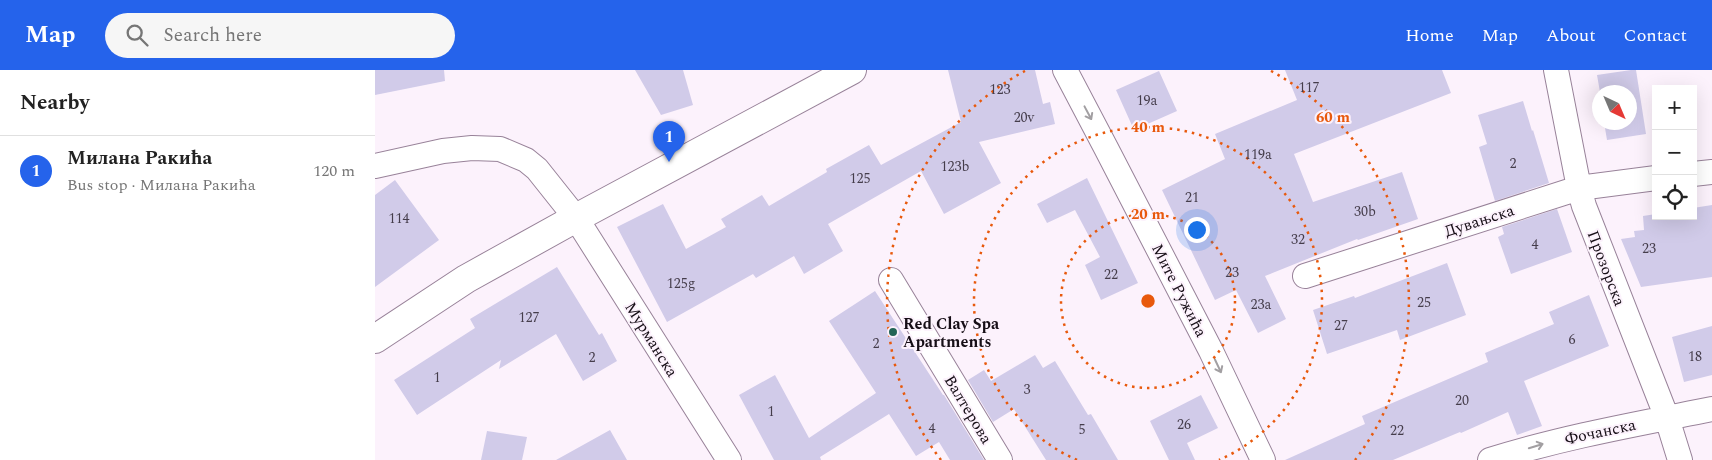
<!DOCTYPE html>
<meta charset="utf-8">
<style>
body{margin:0;font-family:Spectral,serif;background:#f6f6f6;color:#222}
.controls{position:absolute;right:15px;top:15px;display:grid;overflow:hidden;border-radius:0px;box-shadow:0 5px 20px #0002}
.controls button{width:45px;height:45px;display:grid;place-items:center;padding:0;border:0;border-bottom:1px solid #e0e0e0;background:#fff;color:#222;font:25px sans-serif}
.compass{position:absolute;left:1217px;top:15px;width:45px;height:45px;border-radius:50%;background:#fff;box-shadow:0 5px 20px #0002;rotate:136deg}
.you{position:absolute;left:821px;top:159px;width:18px;height:18px;margin:-12px;border:4px solid #fff;border-radius:50%;background:#1a73e8;box-shadow:0 0 0 8px #1a73e833}
.badge{display:grid;place-items:center;width:32px;height:32px;border-radius:50%;background:#2563eb;color:#fff;font-size:16px;font-weight:700}
.pin{position:absolute;translate:-50% -41px;filter:drop-shadow(0 1px 2px #0008)}
.pin::after{content:'';position:absolute;top:26px;width:18px;height:15px;background:inherit;clip-path:polygon(0 0,100% 0,50% 100%)}
.list{margin:0;padding:0;list-style:none}
h2{display:flex;justify-content:space-between;align-items:center;height:65px;margin:0;padding:0 20px;font-size:21px}
h2 small{font-size:16px;font-weight:400;color:#767676}
.list li{display:grid;grid-template-columns:32px 1fr auto;gap:15px;align-items:center;box-sizing:border-box;height:70px;padding:0 20px;border-top:1px solid #e0e0e0}
.list b{display:block;font-size:19px;white-space:nowrap}
.list p{margin:0;font-size:16px;white-space:nowrap;color:#767676}
.list em{font-size:16px;font-style:normal;color:#767676}
.icon{flex:none;width:28px;height:28px;fill:none;stroke:currentColor;stroke-width:2;stroke-linecap:round;stroke-linejoin:round}
.map{position:relative;flex:none;width:1337px;height:390px;overflow:hidden}
header{display:flex;align-items:center;gap:30px;box-sizing:border-box;height:70px;padding:0 25px;background:#2563eb;color:#fff}
header strong{font-size:24px}
nav{display:flex;gap:28px;margin-inline-start:auto;font-size:18px}
.search{width:350px;height:45px;background:#f6f6f6;display:flex;align-items:center;gap:12px;box-sizing:border-box;padding:0 18px;border-radius:28px;color:#767676;font-size:19px}
main{display:flex}
aside{flex:1;background:#fff}
.map>svg:first-child{display:block}
</style>
<header>
<strong>Map</strong>
<div class="search"><svg class="icon" aria-label="search" viewBox="0 0 24 24"><circle cx="10" cy="10" r="6"/><path d="M15 15l6 6"/></svg>Search here</div>
<nav><a>Home</a><a>Map</a><a>About</a><a>Contact</a></nav>
</header>
<main>
<aside>
<h2>Nearby<small></small></h2>
<ul class="list">
<li><span class="badge">1</span><div><b>Милана Ракића</b><p>Bus stop · Милана Ракића</p></div><em>120 m</em></li>
</ul>
</aside>
<div class="map">
<svg width="1337" height="390" viewBox="0 0 1337 390">
<rect width="100%" height="100%" fill="#fcf2fc"/>
<path fill="#d1cbe9" d="M 0,0 L 69,0 L 70,11 L 0,25 Z
M 260,0 L 308,0 L 318,35 L 286,45 Z
M 573,0 L 660,0 L 668,34 L 675,32 L 680,54 L 604,72 L 626,113 L 569,144 L 546,101 L 453,154 L 468,181 L 429,204 L 419,186 L 381,208 L 378,204 L 292,252 L 242,157 L 288,134 L 311,179 L 351,157 L 346,149 L 387,125 L 394,136 L 452,102 L 451,99 L 494,75 L 506,95 L 586,52 Z
M 910,0 L 1067,0 L 1076,23 L 919,84 L 938,132 L 1027,102 L 1043,149 L 983,170 L 982,169 L 890,206 L 911,249 L 883,263 L 861,220 L 840,230 L 787,120 L 850,89 L 840,64 L 922,30 Z
M 1256,0 L 1261,0 L 1271,64 L 1232,70 L 1229,52 L 1254,52 L 1254,22 L 1225,22 L 1222,5 Z
M 784,1 L 802,41 L 759,60 L 741,20 Z
M 1148,31 L 1157,61 L 1158,60 L 1174,113 L 1120,131 L 1104,77 L 1112,74 L 1103,45 Z
M 712,108 L 763,213 L 726,230 L 710,195 L 725,187 L 700,140 L 672,153 L 662,134 Z
M 20,110 L 64,170 L 0,217 L 0,125 Z
M 1337,135 L 1337,207 L 1266,217 L 1246,169 L 1260,167 L 1259,161 L 1269,160 L 1268,146 L 1281,144 L 1281,146 L 1318,146 L 1318,138 Z
M 1182,139 L 1197,182 L 1136,204 L 1123,167 L 1129,164 L 1127,157 Z
M 1072,193 L 1091,245 L 1025,270 L 1022,260 L 952,284 L 938,240 L 979,226 L 980,228 Z
M 182,197 L 224,265 L 227,263 L 242,291 L 208,311 L 181,264 L 124,299 L 126,290 L 42,345 L 19,310 L 100,258 L 95,249 Z
M 500,221 L 568,325 L 569,325 L 609,390 L 575,390 L 564,372 L 541,386 L 514,344 L 445,387 L 446,390 L 399,390 L 364,325 L 400,305 L 434,368 L 501,323 L 454,251 Z
M 1214,225 L 1234,276 L 1149,311 L 1167,356 L 1142,365 L 1133,342 L 1086,363 L 1085,362 L 1018,390 L 910,390 L 990,354 L 987,346 L 1113,292 L 1110,283 L 1179,254 L 1174,242 Z
M 1337,256 L 1337,305 L 1309,312 L 1297,267 Z
M 660,285 L 668,298 L 680,291 L 713,345 L 716,344 L 743,390 L 671,390 L 639,339 L 618,352 L 593,310 L 609,300 L 616,311 Z
M 826,325 L 843,358 L 812,373 L 820,390 L 794,390 L 775,351 Z
M 235,360 L 252,390 L 181,390 Z
M 112,361 L 152,367 L 147,390 L 106,390 Z"/>
<g fill="none" stroke-linecap="round" stroke-linejoin="round">
<g stroke="#988299" stroke-width="26">
<path id="minor" d="M 690,0 L 731,78 L 836,281 L 888,390
M 1181,0 L 1204,118 L 1209,136 L 1292,348 L 1305,390
M 0,96 L 68,81 L 97,78 L 125,79 L 151,90 L 162,99 L 201,148 L 354,390
M 1318,104 L 1337,102
M 930,206 L 1204,118 L 1281,108
M 516,210 L 625,390
M 1115,390 C 1188,367 1262,354 1337,339"/>
</g>
<g stroke="#988299" stroke-width="30">
<path id="secondary" d="M 0,269 L 91,209 L 201,148 L 477,0"/>
</g>
<use href="#minor" stroke="#fff" stroke-width="24"/>
<use href="#secondary" stroke="#fff" stroke-width="28"/>
</g>
<defs><path id="oneway-shaft" d="M-6 0H5M1.5-3L5.5 0L1.5 3" fill="none" stroke-width="1.6" stroke-linecap="round" stroke-linejoin="round" transform="scale(1.25)"/></defs>
<g stroke="#a29fa2">
<use href="#oneway-shaft" transform="translate(713 43) rotate(62)"/>
<use href="#oneway-shaft" transform="translate(843 296) rotate(65)"/>
<use href="#oneway-shaft" transform="translate(1161 376) rotate(-17)"/>
</g>
<g fill="none" stroke="#e8590c" stroke-width="2.5" stroke-dasharray="2.5 5">
<circle cx="773" cy="231" r="87"/>
<path d="M702 390A174 174 0 1 1 844 390"/>
<path d="M566 390A261 261 0 0 1 650 1M896 1A261 261 0 0 1 980 390"/>
</g>
<circle fill="#226556" stroke="#fcf2fc" stroke-width="2" cx="518" cy="262" r="5"/>
<g text-anchor="middle" stroke-width="4" stroke-linejoin="round" paint-order="stroke">
<g font-size="14" fill="#453d4b">
<text x="934" y="22">117</text>
<text x="625" y="24">123</text>
<text x="772" y="35">19a</text>
<text x="649" y="52">20v</text>
<text x="883" y="89">119a</text>
<text x="1138" y="98">2</text>
<text x="580" y="101">123b</text>
<text x="485" y="113">125</text>
<text x="817" y="132">21</text>
<text x="990" y="146">30b</text>
<text x="24" y="153">114</text>
<text x="923" y="174">32</text>
<text x="1160" y="179">4</text>
<text x="1274" y="183">23</text>
<text x="857" y="207">23</text>
<text x="736" y="209">22</text>
<text x="306" y="218">125g</text>
<text x="1049" y="237">25</text>
<text x="886" y="239">23a</text>
<text x="154" y="252">127</text>
<text x="966" y="260">27</text>
<text x="1197" y="274">6</text>
<text x="501" y="278">2</text>
<text x="1320" y="291">18</text>
<text x="217" y="292">2</text>
<text x="62" y="312">1</text>
<text x="652" y="324">3</text>
<text x="1087" y="335">20</text>
<text x="396" y="346">1</text>
<text x="809" y="359">26</text>
<text x="557" y="363">4</text>
<text x="707" y="364">5</text>
<text x="1022" y="365">22</text>
</g>
<g font-size="16" fill="#160e16" stroke="#fcf2fc">
<text transform="translate(1104 150) rotate(-18)" y="6">Дувањска</text>
<text transform="translate(1232 198) rotate(69)" y="6">Прозорска</text>
<text transform="translate(805 220) rotate(63)" y="6">Мите Ружића</text>
<text transform="translate(277 269) rotate(58)" y="6">Мурманска</text>
<text transform="translate(594 339) rotate(59)" y="6">Валтерова</text>
<text transform="translate(1225 361) rotate(-12)" y="6">Фочанска</text>
</g>
<g font-size="16" font-weight="bold" fill="#160e16" stroke="#fcf2fc" text-anchor="start">
<text x="528" y="259">Red Clay Spa<tspan x="528" dy="18">Apartments</tspan></text>
</g>
</g>
<circle cx="773" cy="231" r="8" fill="#e8590c" stroke="#fcf2fc" stroke-width="2.5"/>
<g font-size="15" text-anchor="middle" font-weight="bold" fill="#e8590c" stroke="#fcf2fc" stroke-width="4" stroke-linejoin="round" paint-order="stroke">
<text x="958" y="52">60 m</text>
<text x="773" y="62">40 m</text>
<text x="773" y="149">20 m</text>
</g>
</svg>
<div class="controls">
<button>+</button>
<button>−</button>
<button><svg class="icon" aria-label="locate" viewBox="0 0 24 24"><circle cx="12" cy="12" r="6"/><path d="M12 2v4M12 18v4M2 12h4M18 12h4"/></svg></button>
</div>
<svg class="compass" viewBox="-18 -18 36 36"><path d="M0-13l5 13h-10z" fill="#e53935"/><path d="M0 13l5-13h-10z" fill="#767676"/></svg>
<div class="you"></div>
<div class="pin badge" style="left:294px;top:92px">1</div>
</div>
</main>
